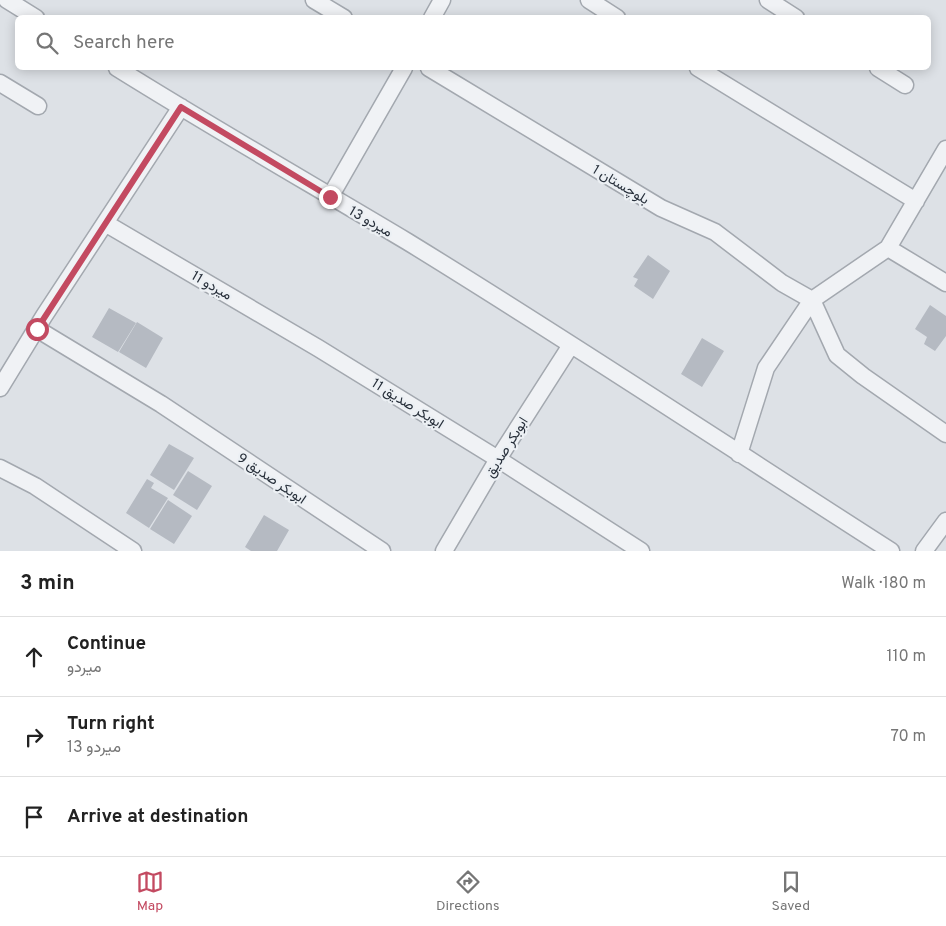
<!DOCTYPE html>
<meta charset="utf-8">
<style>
body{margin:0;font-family:Overpass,Vazirmatn,sans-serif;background:#f6f6f6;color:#222}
.stop{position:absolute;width:15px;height:15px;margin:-11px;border:4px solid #c34a61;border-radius:50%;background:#fff}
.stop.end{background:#c34a61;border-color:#fff;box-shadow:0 1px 5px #0008}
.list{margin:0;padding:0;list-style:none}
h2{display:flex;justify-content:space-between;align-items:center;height:65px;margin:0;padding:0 20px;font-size:21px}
h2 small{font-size:16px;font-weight:400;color:#767676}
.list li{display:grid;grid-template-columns:32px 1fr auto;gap:15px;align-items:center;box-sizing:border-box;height:80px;padding:0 20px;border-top:1px solid #e0e0e0}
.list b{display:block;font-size:19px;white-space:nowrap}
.list p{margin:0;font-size:16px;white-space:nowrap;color:#767676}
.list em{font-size:16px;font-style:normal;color:#767676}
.icon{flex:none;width:28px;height:28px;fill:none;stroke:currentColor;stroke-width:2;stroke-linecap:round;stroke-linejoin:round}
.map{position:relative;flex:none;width:946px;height:551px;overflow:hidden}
.search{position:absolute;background:#fff;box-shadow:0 2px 12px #0003;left:15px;right:15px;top:15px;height:55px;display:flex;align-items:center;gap:12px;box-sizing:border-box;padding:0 18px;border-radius:8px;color:#767676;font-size:19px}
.sheet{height:305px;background:#fff}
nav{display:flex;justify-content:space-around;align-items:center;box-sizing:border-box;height:70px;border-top:1px solid #e0e0e0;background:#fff;font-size:14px;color:#767676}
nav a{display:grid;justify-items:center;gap:2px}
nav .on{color:#c34a61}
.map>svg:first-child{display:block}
</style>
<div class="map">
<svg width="946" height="551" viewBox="0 0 946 551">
<rect width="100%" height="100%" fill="#dde1e6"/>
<path fill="#b5bac2" d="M 648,255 L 670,271 L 653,299 L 634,286 L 638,279 L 633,277 Z
M 930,305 L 946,316 L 946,336 L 935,351 L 924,344 L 927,337 L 915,329 Z
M 109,308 L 136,323 L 118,352 L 92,337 Z
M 137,322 L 163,338 L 146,368 L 119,352 Z
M 702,338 L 724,351 L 702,387 L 681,374 Z
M 169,444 L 194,458 L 174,490 L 150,475 Z
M 188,471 L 212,486 L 197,510 L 173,495 Z
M 147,479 L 154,483 L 151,488 L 168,498 L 149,528 L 126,513 Z
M 168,500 L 192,516 L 174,544 L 150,529 Z
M 264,515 L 289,530 L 277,551 L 251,551 L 245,547 Z"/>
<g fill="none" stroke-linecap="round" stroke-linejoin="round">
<g stroke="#a3a8af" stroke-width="19">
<path id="minor" d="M 7,0 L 36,18
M 314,0 L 344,18
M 589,0 L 617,18
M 768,0 L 796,18
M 432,18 L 442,0
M 117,68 C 213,128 311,184 408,242 C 571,342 730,448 891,551
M 429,68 L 661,208 L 715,232 L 782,283 L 812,300
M 698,68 L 916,201
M 878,68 L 905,85
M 0,83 L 38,106
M 330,197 L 404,68
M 105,223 L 318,348 L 498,459 L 641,551
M 888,248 L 946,283
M 812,300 L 837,355 L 863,376 L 946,434
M 37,329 L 161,404 L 382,551
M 0,388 L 44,316 L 181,107
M 739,454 L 766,368 L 812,300 L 888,248 L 946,149
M 0,468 L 35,486 L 133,551
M 444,551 L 498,459 L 571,345
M 924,551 L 946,521"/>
</g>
<use href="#minor" stroke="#f0f2f5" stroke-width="16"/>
</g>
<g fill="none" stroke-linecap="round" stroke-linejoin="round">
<path stroke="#c34a61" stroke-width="6" d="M 37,329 L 181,107 L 330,197"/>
</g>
<g text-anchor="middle" stroke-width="4.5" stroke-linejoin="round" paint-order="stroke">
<g font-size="14" fill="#28303b" stroke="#ecf0f4">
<text transform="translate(621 184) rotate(31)" y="5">بلوچستان 1</text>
<text transform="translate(371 221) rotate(30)" y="5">میردو 13</text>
<text transform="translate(212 285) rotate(30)" y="5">میردو 11</text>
<text transform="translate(408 403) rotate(32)" y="5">ابوبکر صدیق 11</text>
<text transform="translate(506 447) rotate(-58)" y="5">ابوبکر صدیق</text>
<text transform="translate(272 478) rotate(34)" y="5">ابوبکر صدیق 9</text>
</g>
</g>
</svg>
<div class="stop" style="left:37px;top:329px"></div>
<div class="stop end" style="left:330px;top:197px"></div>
<div class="search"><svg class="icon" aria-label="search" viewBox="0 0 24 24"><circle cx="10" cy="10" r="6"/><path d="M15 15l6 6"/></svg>Search here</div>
</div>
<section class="sheet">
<h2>3 min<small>Walk · 180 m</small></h2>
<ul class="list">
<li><svg class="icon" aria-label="ahead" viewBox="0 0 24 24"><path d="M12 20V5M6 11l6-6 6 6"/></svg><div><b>Continue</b><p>میردو</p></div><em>110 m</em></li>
<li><svg class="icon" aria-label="right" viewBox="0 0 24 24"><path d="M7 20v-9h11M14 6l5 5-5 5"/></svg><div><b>Turn right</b><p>میردو 13</p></div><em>70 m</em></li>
<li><svg class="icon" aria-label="arrive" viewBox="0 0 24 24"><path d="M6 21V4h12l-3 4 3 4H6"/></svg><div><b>Arrive at destination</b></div></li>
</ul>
</section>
<nav>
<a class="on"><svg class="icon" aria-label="map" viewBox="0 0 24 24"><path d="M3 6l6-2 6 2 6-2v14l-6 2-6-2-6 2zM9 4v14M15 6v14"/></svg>Map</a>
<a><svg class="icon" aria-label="directions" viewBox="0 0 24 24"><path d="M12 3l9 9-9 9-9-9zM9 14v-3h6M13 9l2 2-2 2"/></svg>Directions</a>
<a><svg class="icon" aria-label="saved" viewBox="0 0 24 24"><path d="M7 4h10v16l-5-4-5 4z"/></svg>Saved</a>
</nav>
